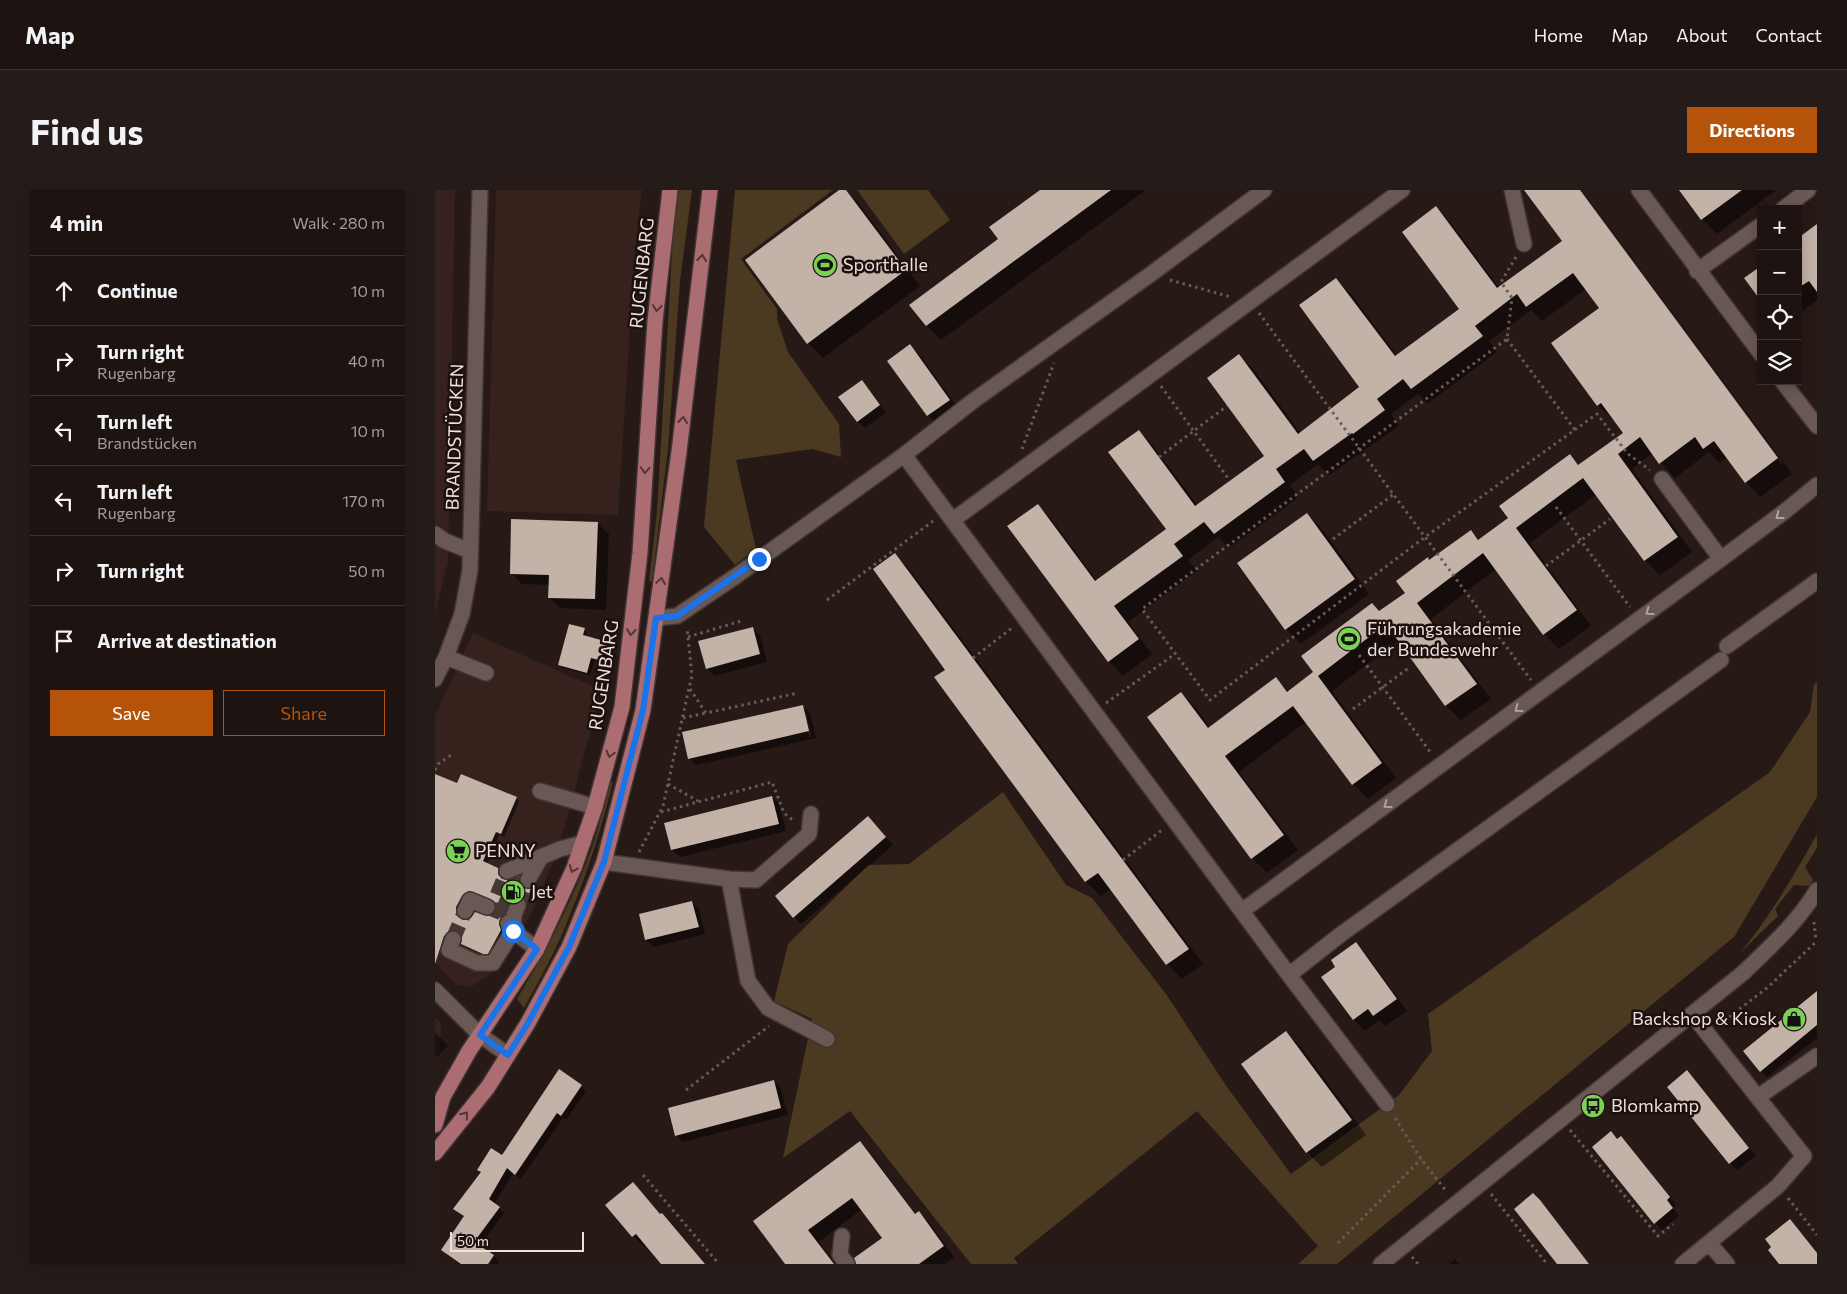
<!DOCTYPE html>
<meta charset="utf-8">
<style>
body{margin:0;font-family:Commissioner,sans-serif;background:#251c19;color:#f1f3f6}
.controls{position:absolute;right:15px;top:15px;display:grid;overflow:hidden;border-radius:0px;box-shadow:0 2px 12px #0003}
.controls button{width:45px;height:45px;display:grid;place-items:center;padding:0;border:0;border-bottom:1px solid #3b3230;background:#1d1310;color:#f1f3f6;font:25px sans-serif}
.scale{position:absolute;left:15px;bottom:12px;width:134px;box-sizing:border-box;padding-left:5px;border:2px solid #eae0de;border-top:0;font-size:14px;line-height:18px;white-space:nowrap;color:#eae0de;-webkit-text-stroke:4px #1d100d;paint-order:stroke}
.stop{position:absolute;width:15px;height:15px;margin:-11px;border:4px solid #1a73e8;border-radius:50%;background:#fff}
.stop.end{background:#1a73e8;border-color:#fff;box-shadow:0 1px 5px #0008}
.list{margin:0;padding:0;list-style:none}
h2{display:flex;justify-content:space-between;align-items:center;height:65px;margin:0;padding:0 20px;font-size:21px}
h2 small{font-size:16px;font-weight:400;color:#a09e9f}
.list li{display:grid;grid-template-columns:32px 1fr auto;gap:15px;align-items:center;box-sizing:border-box;height:70px;padding:0 20px;border-top:1px solid #3b3230}
.list b{display:block;font-size:19px;white-space:nowrap}
.list p{margin:0;font-size:16px;white-space:nowrap;color:#a09e9f}
.list em{font-size:16px;font-style:normal;color:#a09e9f}
.actions{display:flex;gap:10px;padding:15px 20px}
.actions a{flex:1;padding:11px 0;border:1px solid #b45309;border-radius:0px;text-align:center;font-size:18px;color:#b45309}
.actions .main{background:#b45309;color:#fff}
.icon{flex:none;width:28px;height:28px;fill:none;stroke:currentColor;stroke-width:2;stroke-linecap:round;stroke-linejoin:round}
.map{position:relative;flex:none;width:1382px;height:1074px;overflow:hidden;border-radius:0px}
header{display:flex;align-items:center;gap:30px;box-sizing:border-box;height:70px;padding:0 25px;background:#1d1310;border-bottom:1px solid #3b3230}
header strong{font-size:24px}
nav{display:flex;gap:28px;margin-inline-start:auto;font-size:18px}
.intro{display:flex;align-items:center;justify-content:space-between;box-sizing:border-box;height:120px;padding:0 30px}
h1{margin:0;font-size:35px}
.button{padding:12px 22px;border-radius:0px;background:#b45309;color:#fff;font-size:18px;font-weight:700}
main{display:flex;gap:30px;padding:0 30px}
aside{flex:1;background:#1d1310;border-radius:0px;box-shadow:0 2px 12px #0003}
.map>svg:first-child{display:block}
</style>
<header>
<strong>Map</strong>
<nav><a>Home</a><a>Map</a><a>About</a><a>Contact</a></nav>
</header>
<div class="intro"><h1>Find us</h1><a class="button">Directions</a></div>
<main>
<aside>
<h2>4 min<small>Walk · 280 m</small></h2>
<ul class="list">
<li><svg class="icon" aria-label="ahead" viewBox="0 0 24 24"><path d="M12 20V5M6 11l6-6 6 6"/></svg><div><b>Continue</b></div><em>10 m</em></li>
<li><svg class="icon" aria-label="right" viewBox="0 0 24 24"><path d="M7 20v-9h11M14 6l5 5-5 5"/></svg><div><b>Turn right</b><p>Rugenbarg</p></div><em>40 m</em></li>
<li><svg class="icon" aria-label="left" viewBox="0 0 24 24"><path d="M17 20v-9H6M10 6l-5 5 5 5"/></svg><div><b>Turn left</b><p>Brandstücken</p></div><em>10 m</em></li>
<li><svg class="icon" aria-label="left" viewBox="0 0 24 24"><path d="M17 20v-9H6M10 6l-5 5 5 5"/></svg><div><b>Turn left</b><p>Rugenbarg</p></div><em>170 m</em></li>
<li><svg class="icon" aria-label="right" viewBox="0 0 24 24"><path d="M7 20v-9h11M14 6l5 5-5 5"/></svg><div><b>Turn right</b></div><em>50 m</em></li>
<li><svg class="icon" aria-label="arrive" viewBox="0 0 24 24"><path d="M6 21V4h12l-3 4 3 4H6"/></svg><div><b>Arrive at destination</b></div></li>
</ul>
<div class="actions"><a class="main">Save</a><a>Share</a></div>
</aside>
<div class="map">
<svg width="1382" height="1074" viewBox="0 0 1382 1074">
<rect width="100%" height="100%" fill="#271916"/>
<path fill="#36211d" d="M 0,0 L 20,0 L 13,371 L 0,426 Z
M 61,0 L 207,0 L 200,59 L 183,325 L 52,321 Z
M 38,443 L 166,500 L 134,622 L 118,673 L 95,726 L 61,780 L 36,797 L 20,794 L 0,772 L 0,526 Z
M 0,827 L 6,833 L 5,861 L 0,870 Z"/>
<path fill="#4b3921" d="M 243,0 L 257,0 L 245,91 L 233,259 L 217,391 L 214,391 L 222,321 L 239,29 Z
M 300,0 L 398,0 L 306,69 L 342,119 L 342,129 L 353,162 L 404,234 L 406,267 L 377,259 L 301,270 L 321,359 L 300,375 L 269,337 Z
M 422,0 L 493,0 L 515,30 L 469,64 Z
M 1382,492 L 1382,607 L 1299,747 L 902,1074 L 863,1074 L 883,1056 L 762,921 L 579,1068 L 583,1074 L 536,1074 L 415,921 L 348,968 L 377,829 L 339,811 L 353,754 L 433,675 L 474,674 L 568,602 L 631,695 L 657,708 L 731,804 L 792,897 L 856,984 L 964,905 L 997,861 L 993,824 L 1335,582 L 1375,522 L 1379,494 Z
M 175,592 L 178,592 C 167,637 153,681 135,725 C 123,757 106,787 89,818 L 82,809 C 108,766 131,723 150,676 C 161,649 168,620 175,592 Z
M 1382,644 L 1382,658 L 1370,677 L 1378,690 L 1374,696 L 1359,695 L 1340,719 L 1343,726 L 1305,763 C 1335,726 1359,686 1382,644 Z"/>
<path fill="#0007" fill-rule="evenodd" d="M 406,0 L 410,0 L 423,13 L 485,96 L 388,168 L 373,153 Z
M 607,0 L 711,0 L 506,150 L 492,136 L 476,115 L 564,50 Z
M 1100,0 L 1143,0 L 1346,274 L 1348,273 L 1147,0 L 1357,284 L 1325,307 L 1311,292 L 1292,267 L 1284,273 L 1274,262 L 1240,288 L 1218,263 L 1197,279 L 1257,362 L 1225,385 L 1210,370 L 1162,304 L 1095,353 L 1156,436 L 1124,459 L 1109,444 L 1061,379 L 996,429 L 1056,509 L 1026,530 L 1011,516 L 964,450 L 897,501 L 961,588 L 933,609 L 918,594 L 871,532 L 804,582 L 863,660 L 832,683 L 817,668 L 746,503 L 761,518 L 775,538 L 841,489 L 854,502 L 880,483 L 937,414 L 945,422 L 971,403 L 994,371 L 1035,341 L 1045,350 L 1075,328 L 1135,265 L 1145,276 L 1189,243 L 1179,229 L 1178,230 L 1163,215 L 1117,154 L 1165,118 L 1151,99 L 1107,131 L 1096,120 L 1054,151 L 1062,162 L 992,214 L 983,204 L 956,224 L 964,236 L 894,285 L 883,274 L 855,295 L 864,307 L 794,358 L 783,347 L 753,370 L 762,381 L 693,432 L 717,464 L 688,486 L 674,471 L 602,315 L 617,330 L 662,391 L 732,339 L 704,241 L 718,256 L 763,316 L 831,266 L 804,166 L 819,180 L 866,244 L 926,197 L 901,89 L 916,104 L 962,166 L 1026,119 L 1001,18 L 1016,33 L 1064,98 L 1129,51 Z
M 1245,0 L 1341,0 L 1282,44 L 1267,29 Z
M 1382,36 L 1382,110 L 1363,124 L 1363,49 Z
M 475,156 L 486,167 L 525,221 L 505,237 L 493,225 L 454,171 Z
M 427,192 L 451,223 L 430,238 L 422,231 Z
M 872,324 L 887,339 L 934,404 L 866,454 L 851,439 Z
M 162,333 L 174,344 L 171,420 L 125,418 L 114,407 L 115,395 L 87,394 L 76,383 Z
M 460,365 L 475,380 L 768,774 L 747,789 L 732,774 L 676,699 L 666,706 L 651,692 L 501,488 L 512,480 Z
M 317,438 L 325,445 L 332,472 L 280,486 L 272,479 L 265,452 Z
M 149,439 L 152,443 L 151,448 L 172,453 L 176,457 L 171,473 L 160,470 L 155,485 L 128,478 L 125,475 Z
M 368,516 L 375,523 L 381,548 L 261,575 L 254,568 ZM 369,523 L 371,523 L 377,547 L 374,547 Z
M 0,591 L 23,594 L 81,608 L 84,611 L 69,647 L 64,645 L 52,674 L 63,679 L 66,682 L 67,690 L 75,691 L 84,688 L 87,691 L 88,700 L 96,700 L 99,703 L 95,713 L 92,709 L 86,708 L 67,732 L 66,738 L 69,744 L 56,766 L 52,766 L 31,757 L 27,754 L 28,746 L 25,743 L 15,745 L 9,757 L 0,754 ZM 43,704 L 59,711 L 63,716 L 58,726 L 30,732 L 25,729 L 24,721 L 33,705 Z
M 337,607 L 344,614 L 351,641 L 245,667 L 237,660 L 231,634 Z
M 440,635 L 458,655 L 366,734 L 359,727 Z
M 257,712 L 264,719 L 270,744 L 219,757 L 211,750 L 205,725 Z
M 921,754 L 932,765 L 972,821 L 950,836 L 944,830 L 930,841 L 918,829 L 902,777 Z
M 1382,803 L 1382,848 L 1332,887 L 1326,881 Z
M 0,842 L 13,856 L 0,868 Z
M 851,842 L 866,857 L 931,945 L 887,977 L 872,962 L 807,874 Z
M 1252,882 L 1321,966 L 1302,980 L 1295,973 Z
M 339,891 L 346,899 L 353,925 L 248,952 L 241,945 Z
M 146,896 L 151,901 L 131,930 L 128,928 L 86,989 L 78,983 L 59,1014 L 69,1023 L 44,1057 L 52,1074 L 25,1074 L 13,1066 L 8,1060 L 30,1027 L 20,1019 L 67,966 Z
M 1183,950 L 1193,955 L 1241,1015 L 1238,1018 L 1244,1026 L 1227,1040 L 1220,1033 Z
M 425,953 L 436,964 L 481,1025 L 484,1022 L 495,1034 L 519,1067 L 510,1074 L 422,1074 L 449,1048 L 427,1019 L 384,1052 L 400,1074 L 351,1074 Z
M 172,1015 L 227,1024 L 270,1074 L 227,1074 L 212,1056 L 209,1057 L 198,1046 Z
M 59,1067 L 64,1071 L 62,1074 L 55,1074 Z
M 1020,1069 L 1025,1074 L 1014,1074 Z"/>
<path fill="#c2b2a8" fill-rule="evenodd" d="M 404,0 L 411,0 L 471,80 L 372,154 L 310,70 Z
M 605,0 L 676,0 L 491,136 L 474,115 L 563,49 L 554,37 Z
M 1089,0 L 1145,0 L 1343,268 L 1310,293 L 1279,251 L 1268,259 L 1260,247 L 1224,274 L 1205,247 L 1183,264 L 1243,347 L 1209,371 L 1148,288 L 1081,338 L 1142,420 L 1108,445 L 1048,363 L 982,413 L 1042,494 L 1010,516 L 951,434 L 883,486 L 947,573 L 917,595 L 858,516 L 790,566 L 849,645 L 816,669 L 712,527 L 746,502 L 773,538 L 841,487 L 852,502 L 878,482 L 866,466 L 937,413 L 944,421 L 970,403 L 961,391 L 993,367 L 994,370 L 1036,340 L 1043,350 L 1073,328 L 1064,316 L 1135,264 L 1143,275 L 1188,243 L 1166,213 L 1162,216 L 1116,153 L 1164,118 L 1138,83 L 1091,117 L 1082,104 L 1040,136 L 1048,146 L 976,199 L 968,189 L 942,209 L 950,220 L 918,244 L 917,243 L 878,271 L 869,259 L 841,279 L 850,292 L 779,344 L 769,332 L 739,354 L 748,366 L 679,416 L 704,449 L 673,472 L 572,336 L 603,314 L 660,391 L 731,339 L 673,262 L 704,240 L 760,316 L 829,266 L 772,188 L 804,164 L 863,244 L 924,197 L 864,115 L 901,88 L 960,166 L 1024,119 L 967,42 L 1001,16 L 1062,98 L 1127,51 Z
M 1244,0 L 1307,0 L 1266,30 Z
M 1382,34 L 1382,102 L 1374,91 L 1363,98 L 1363,48 Z
M 1326,76 L 1326,111 L 1309,88 Z
M 475,154 L 515,210 L 492,226 L 452,171 Z
M 427,190 L 445,215 L 422,232 L 403,207 Z
M 872,323 L 920,389 L 850,440 L 802,373 Z
M 76,329 L 163,332 L 160,409 L 113,408 L 114,385 L 75,384 Z
M 460,363 L 754,759 L 731,775 L 663,683 L 650,692 L 499,487 L 510,480 L 438,379 Z
M 134,434 L 150,438 L 148,445 L 173,452 L 168,471 L 156,468 L 152,483 L 123,475 Z
M 318,437 L 325,464 L 271,479 L 263,451 Z
M 368,515 L 374,541 L 253,569 L 247,542 Z
M 0,584 L 22,593 L 26,584 L 82,607 L 66,644 L 61,642 L 48,671 L 63,678 L 63,684 L 67,689 L 75,690 L 84,686 L 85,695 L 89,698 L 96,699 L 91,711 L 87,707 L 82,706 L 75,711 L 70,724 L 65,729 L 64,734 L 66,740 L 53,764 L 48,764 L 26,754 L 27,748 L 25,743 L 22,740 L 16,740 L 9,746 L 0,774 ZM 34,701 L 59,711 L 61,716 L 58,724 L 53,726 L 40,722 L 36,728 L 30,730 L 23,727 L 21,722 L 21,717 L 27,706 Z
M 337,606 L 344,634 L 236,660 L 229,633 Z
M 433,626 L 451,647 L 358,728 L 340,706 Z
M 257,711 L 264,737 L 210,750 L 204,724 Z
M 921,752 L 962,809 L 938,826 L 933,819 L 918,830 L 886,787 L 900,777 L 896,770 Z
M 1382,801 L 1382,835 L 1325,882 L 1308,861 Z
M 851,841 L 917,930 L 871,963 L 806,874 Z
M 124,879 L 147,895 L 126,926 L 122,923 L 80,985 L 72,978 L 54,1009 L 65,1017 L 39,1052 L 59,1065 L 53,1074 L 26,1074 L 6,1060 L 29,1026 L 18,1019 L 46,982 L 42,980 L 56,958 L 67,965 Z
M 1252,880 L 1314,958 L 1294,974 L 1232,897 Z
M 339,890 L 346,918 L 240,946 L 233,918 Z
M 1176,941 L 1182,949 L 1186,946 L 1235,1007 L 1232,1010 L 1238,1018 L 1219,1034 L 1157,957 Z
M 425,951 L 480,1024 L 484,1021 L 509,1056 L 484,1074 L 421,1074 L 419,1068 L 447,1048 L 417,1008 L 373,1040 L 399,1074 L 350,1074 L 318,1031 Z
M 198,992 L 225,1024 L 227,1023 L 270,1074 L 226,1074 L 201,1044 L 197,1047 L 170,1015 Z
M 1098,1003 L 1105,1010 L 1154,1074 L 1122,1074 L 1079,1019 Z
M 1355,1029 L 1382,1063 L 1382,1074 L 1344,1074 L 1333,1060 L 1336,1057 L 1330,1049 Z"/>
<g fill="none" stroke-linecap="round" stroke-linejoin="round">
<path stroke="#443734" stroke-width="15" stroke-dasharray="15 8" stroke-linecap="butt" d="M 83,715 L 93,690
M 52,717 L 67,723 L 82,686
M 69,726 L 61,708 L 72,681
M 18,749 L 30,721"/>
<g stroke="#3f3533" stroke-width="18">
<path id="minor" d="M 1077,0 L 1089,54
M 1204,0 L 1326,164
M 1348,19 L 1373,0
M 1262,81 L 1326,35
M 1347,191 L 1382,236
M 469,265 L 854,785 L 952,914
M 1227,289 L 1286,369
M 518,330 L 967,0
M 0,344 L 10,351 L 35,361
M 221,428 L 242,426 L 301,386 L 469,265 L 538,211 L 716,84 L 829,0
M 1292,456 L 1382,391
M 11,467 L 51,483
M 0,489 L 11,467 L 27,424 L 35,380 L 45,0
M 105,601 L 160,617
M 169,672 L 294,689 L 321,690 L 374,644 L 376,624
M 72,681 L 125,659 L 148,653
M 294,689 L 313,791 L 333,818 L 392,849
M 93,690 L 106,667
M 30,721 L 35,710 L 52,717
M 807,721 L 1286,369 L 1349,322 L 1382,295
M 73,733 L 78,741 L 102,759
M 18,749 L 14,760 L 42,773 L 58,773 L 78,741 L 79,725 L 83,715
M 854,785 L 905,745 L 1286,470
M 0,800 L 45,845 L 73,865
M 1323,907 L 1382,866
M 407,1046 L 405,1065 L 412,1074
M 1274,1053 L 1292,1074
M 946,1074 L 1308,783 C 1335,757 1363,732 1382,700
M 1248,1074 L 1343,996 L 1369,966 L 1257,824"/>
</g>
<g stroke="#3f3533" stroke-width="18">
<path id="major" d="M 0,935 L 8,907 L 34,861 L 102,759 L 139,678 L 160,617 L 187,517 L 205,363 L 220,131 L 235,0
M 0,963 L 53,897 L 93,833 L 134,757 L 169,672 L 208,520 L 244,262 L 275,0"/>
</g>
<path stroke="#685b58" stroke-width="3" stroke-dasharray="2.5 4" stroke-linecap="butt" d="M 1081,67 L 1066,92 L 1077,108 L 1072,149 L 707,419 L 775,510 L 990,347 L 1162,224 L 1193,264 L 1215,280
M 735,90 L 796,107
M 824,123 L 1096,490
M 1072,149 L 1140,240
M 726,196 L 795,291
M 587,259 L 619,173
M 724,267 L 792,216
M 1121,317 L 1195,417
M 898,349 L 959,304
M 1111,376 L 1175,329
M 392,410 L 498,331
M 253,447 L 306,431
M 924,465 L 996,563
M 538,468 L 577,438
M 255,499 L 271,523 L 363,503
M 671,513 L 740,464
M 918,519 L 975,477
M 248,528 L 271,523
M 0,580 L 3,574 L 16,565
M 233,594 L 263,611
M 226,622 L 337,592 L 349,623 L 360,632
M 204,662 L 228,616 L 254,498 L 257,486 L 252,438
M 688,670 L 727,640
M 1379,732 L 1381,751
M 1283,833 L 1288,832 L 1333,797 L 1382,751
M 251,900 L 334,836
M 960,928 L 986,969 L 1012,1002
M 1135,940 L 1223,1046 L 1238,1034
M 208,985 L 284,1074
M 1056,1004 L 1112,1074
M 1353,1008 L 1382,1045
M 903,1053 L 986,969
M 977,1067 L 983,1074"/>
<use href="#minor" stroke="#695854" stroke-width="15"/>
<use href="#major" stroke="#ab6c72" stroke-width="15"/>
</g>
<defs><path id="oneway-chevron" d="M-2-3.5L2.5 0L-2 3.5" fill="none" stroke-width="1.6" stroke-linecap="round" stroke-linejoin="round" transform="scale(1.25)"/></defs>
<g stroke="#563535">
<use href="#oneway-chevron" transform="translate(267 68) rotate(-83)"/>
<use href="#oneway-chevron" transform="translate(222 118) rotate(96)"/>
<use href="#oneway-chevron" transform="translate(248 230) rotate(-83)"/>
<use href="#oneway-chevron" transform="translate(210 280) rotate(94)"/>
<use href="#oneway-chevron" transform="translate(226 391) rotate(-82)"/>
<use href="#oneway-chevron" transform="translate(196 442) rotate(96)"/>
<use href="#oneway-chevron" transform="translate(175 564) rotate(105)"/>
<use href="#oneway-chevron" transform="translate(138 679) rotate(112)"/>
<use href="#oneway-chevron" transform="translate(30 925) rotate(-51)"/>
</g>
<g stroke="#b0a3a0">
<use href="#oneway-chevron" transform="translate(1344 326) rotate(143)"/>
<use href="#oneway-chevron" transform="translate(1214 422) rotate(144)"/>
<use href="#oneway-chevron" transform="translate(1083 519) rotate(144)"/>
<use href="#oneway-chevron" transform="translate(952 615) rotate(144)"/>
</g>
<g fill="none" stroke-linecap="round" stroke-linejoin="round">
<path stroke="#1a73e8" stroke-width="6" d="M 78,741 L 102,759 L 45,845 L 73,865 L 93,833 L 134,757 L 169,672 L 208,520 L 221,428 L 242,426 L 324,369"/>
</g>
<defs>
<g id="stadium-disc" transform="scale(1.25)"><circle r="9.5" fill="#7ad156" stroke="#1d100d"/><path d="M0-5a6.5 5 0 1 0 0 10a6.5 5 0 1 0 0-10ZM-3.5-1.8h7v3.6h-7Z" fill="#111"/></g>
<g id="supermarket-disc" transform="scale(1.25)"><circle r="9.5" fill="#7ad156" stroke="#1d100d"/><path d="M-6-5.5h2.5l.6 2H6L4.5 2H-2.5L-4.4-4H-6ZM-1.5 3.2a1.3 1.3 0 1 0 .1 0ZM3 3.2a1.3 1.3 0 1 0 .1 0Z" fill="#111"/></g>
<g id="fuel-disc" transform="scale(1.25)"><circle r="9.5" fill="#7ad156" stroke="#1d100d"/><path d="M-5.5-6h7V0h2V4h1.3V-2.5L3-4.5l.8-.8L6-3V5H2.5V1h-1V6h-7ZM-4.2-4.7v3.2H.2V-4.7Z" fill="#111"/></g>
<g id="shop-disc" transform="scale(1.25)"><circle r="9.5" fill="#7ad156" stroke="#1d100d"/><path d="M-5-2.5h2.3a2.7 3.5 0 0 1 5.4 0H5L5.5 6h-11ZM-1.5-2.5h3a1.5 2.3 0 0 0-3 0Z" fill="#111"/></g>
<g id="bus-disc" transform="scale(1.25)"><circle r="9.5" fill="#7ad156" stroke="#1d100d"/><path d="M-5-6H5V4H4V6H2V4H-2V6H-4V4H-5ZM-3.5-4V0h7V-4ZM-3.5 1.2v1.5H-2V1.2ZM2 1.2v1.5H3.5V1.2Z" fill="#111"/></g>
</defs>
<g fill-rule="evenodd">
<use href="#stadium-disc" x="390" y="75"/>
<use href="#stadium-disc" x="914" y="449"/>
<use href="#supermarket-disc" x="23" y="661"/>
<use href="#fuel-disc" x="78" y="702"/>
<use href="#shop-disc" x="1359" y="829"/>
<use href="#bus-disc" x="1158" y="916"/>
</g>
<g text-anchor="middle" stroke-width="5" stroke-linejoin="round" paint-order="stroke">
<g font-size="18" fill="#eae0de" stroke="#1d100d" text-anchor="start">
<text x="408" y="81">Sporthalle</text>
<text x="932" y="445">Führungsakademie<tspan x="932" dy="21">der Bundeswehr</tspan></text>
<text x="40" y="667">PENNY</text>
<text x="96" y="708">Jet</text>
<text x="1342" y="835" text-anchor="end">Backshop &amp; Kiosk</text>
<text x="1176" y="922">Blomkamp</text>
</g>
<g font-size="18" fill="#eae0de" stroke="#1d100d">
<text transform="translate(207 83) rotate(-84)" y="6">RUGENBARG</text>
<text transform="translate(20 247) rotate(-88)" y="6">BRANDSTÜCKEN</text>
<text transform="translate(169 485) rotate(-81)" y="6">RUGENBARG</text>
</g>
</g>
</svg>
<div class="controls">
<button>+</button>
<button>−</button>
<button><svg class="icon" aria-label="locate" viewBox="0 0 24 24"><circle cx="12" cy="12" r="6"/><path d="M12 2v4M12 18v4M2 12h4M18 12h4"/></svg></button>
<button><svg class="icon" aria-label="layers" viewBox="0 0 24 24"><path d="M12 4l9 5-9 5-9-5zM3 14l9 5 9-5"/></svg></button>
</div>
<div class="scale">50 m</div>
<div class="stop" style="left:78px;top:741px"></div>
<div class="stop end" style="left:324px;top:369px"></div>
</div>
</main>
